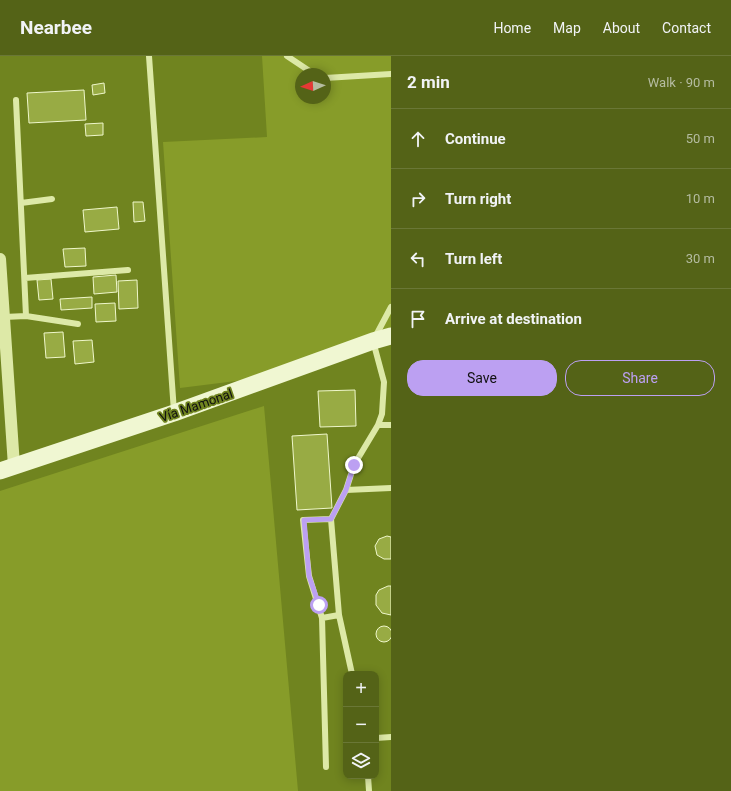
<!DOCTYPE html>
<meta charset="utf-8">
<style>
body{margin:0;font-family:Roboto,sans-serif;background:#5d6c24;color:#f1f3f6}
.controls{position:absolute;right:12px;bottom:12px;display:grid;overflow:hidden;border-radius:8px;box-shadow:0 2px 10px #0003}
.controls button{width:36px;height:36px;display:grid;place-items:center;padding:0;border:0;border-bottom:1px solid #6a7736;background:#546317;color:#f1f3f6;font:20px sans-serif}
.compass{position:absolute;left:295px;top:12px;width:36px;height:36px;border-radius:50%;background:#546317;box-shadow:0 2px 10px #0003;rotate:267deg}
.stop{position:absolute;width:12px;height:12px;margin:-9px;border:3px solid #bca0f2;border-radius:50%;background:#fff}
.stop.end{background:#bca0f2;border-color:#fff;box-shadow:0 1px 4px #0008}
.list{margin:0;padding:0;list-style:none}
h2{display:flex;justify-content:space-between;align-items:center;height:52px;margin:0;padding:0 16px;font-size:17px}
h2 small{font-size:13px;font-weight:400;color:#b5bca1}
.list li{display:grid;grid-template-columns:26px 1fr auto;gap:12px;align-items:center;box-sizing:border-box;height:60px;padding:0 16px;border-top:1px solid #6a7736}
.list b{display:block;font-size:15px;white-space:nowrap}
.list em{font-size:13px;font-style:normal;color:#b5bca1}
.actions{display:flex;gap:8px;padding:12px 16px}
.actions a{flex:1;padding:9px 0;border:1px solid #bca0f2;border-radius:16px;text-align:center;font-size:14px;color:#bca0f2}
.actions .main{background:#bca0f2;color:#111}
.icon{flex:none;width:22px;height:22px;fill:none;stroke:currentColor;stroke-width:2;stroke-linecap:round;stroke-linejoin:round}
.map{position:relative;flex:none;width:391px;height:735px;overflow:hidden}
header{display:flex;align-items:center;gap:24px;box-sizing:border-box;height:56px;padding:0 20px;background:#546317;border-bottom:1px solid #6a7736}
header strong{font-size:19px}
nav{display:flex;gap:22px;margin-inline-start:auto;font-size:14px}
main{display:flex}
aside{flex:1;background:#546317}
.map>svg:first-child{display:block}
</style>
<header>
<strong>Nearbee</strong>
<nav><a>Home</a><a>Map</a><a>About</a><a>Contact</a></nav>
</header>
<main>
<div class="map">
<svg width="391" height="735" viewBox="0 0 391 735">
<rect width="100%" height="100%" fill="#70841f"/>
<path fill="#879c29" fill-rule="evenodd" d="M 262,0 L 391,0 L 391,274 L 244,324 L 180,332 L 163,86 L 267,81 ZM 301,18 L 325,18 L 325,42 L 301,42 Z
M 264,350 L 298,735 L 0,735 L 0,435 Z"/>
<path fill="#98ab44" stroke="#eff7cb" d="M 104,27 L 105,37 L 93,39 L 92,29 Z
M 84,34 L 86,64 L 29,67 L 27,37 Z
M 103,67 L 103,79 L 86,80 L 85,68 Z
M 133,146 L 143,146 L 145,165 L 134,166 Z
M 117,151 L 119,173 L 85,176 L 83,154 Z
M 85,192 L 86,210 L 65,211 L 63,193 Z
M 116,219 L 117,236 L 94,238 L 93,221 Z
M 51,223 L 53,243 L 39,244 L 37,224 Z
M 137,224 L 138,252 L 119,253 L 118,225 Z
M 92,241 L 92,252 L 61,254 L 60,243 Z
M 115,247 L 116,265 L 96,266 L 95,248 Z
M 63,276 L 65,301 L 46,302 L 44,277 Z
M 92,284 L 94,306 L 75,308 L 73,285 Z
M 355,334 L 356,370 L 320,371 L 318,335 Z
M 327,378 L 332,452 L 297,454 L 292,380 Z
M 387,480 L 391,481 L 391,503 L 384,503 L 377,499 L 375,490 L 379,483 Z
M 388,530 L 391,530 L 391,559 L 382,557 L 376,549 L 376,539 L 379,534 Z
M376 578a8 8 0 1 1 16 0a8 8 0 1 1-16 0Z"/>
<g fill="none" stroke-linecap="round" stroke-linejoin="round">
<path stroke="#dde9a7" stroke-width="6" d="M 149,0 L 174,356
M 287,0 L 314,18
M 325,22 L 391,18
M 21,147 L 52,143
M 25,222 L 128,214
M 26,260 L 78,268
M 4,261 L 26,260 L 16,44
M 378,369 L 391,369
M 346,434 L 391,432
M 331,463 L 303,464 L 309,520 L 322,562 L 339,559
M 322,562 L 326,711
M 352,618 L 339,559 L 331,463 L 346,434 L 354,409 L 378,369 L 382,358 L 384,326 L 373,285 L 391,251
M 376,682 L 391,681
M 368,720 L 369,735"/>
<path stroke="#dde9a7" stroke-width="12" d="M 0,203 L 14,410"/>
<path stroke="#f0f7d2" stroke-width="17" d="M 0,415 L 174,357 L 373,285 L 391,280"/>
</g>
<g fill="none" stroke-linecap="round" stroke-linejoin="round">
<path stroke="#bca0f2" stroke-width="5" d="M 319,549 L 309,520 L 304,464 L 331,463 L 346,434 L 354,409"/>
</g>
<g text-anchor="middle" stroke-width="3.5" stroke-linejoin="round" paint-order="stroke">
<g font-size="13" fill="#111" stroke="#70841f">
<text transform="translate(196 349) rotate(-19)" y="5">Vía Mamonal</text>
</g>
</g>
</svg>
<div class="controls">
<button>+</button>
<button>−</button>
<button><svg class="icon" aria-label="layers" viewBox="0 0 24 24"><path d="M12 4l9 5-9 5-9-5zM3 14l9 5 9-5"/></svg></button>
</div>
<svg class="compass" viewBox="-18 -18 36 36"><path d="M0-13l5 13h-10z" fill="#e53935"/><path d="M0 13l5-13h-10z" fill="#b5bca1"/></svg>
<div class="stop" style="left:319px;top:549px"></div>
<div class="stop end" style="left:354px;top:409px"></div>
</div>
<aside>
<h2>2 min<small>Walk · 90 m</small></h2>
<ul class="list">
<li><svg class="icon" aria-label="ahead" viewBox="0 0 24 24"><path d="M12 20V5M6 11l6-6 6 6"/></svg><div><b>Continue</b></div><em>50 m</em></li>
<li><svg class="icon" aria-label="right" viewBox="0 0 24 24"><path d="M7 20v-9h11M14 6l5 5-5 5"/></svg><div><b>Turn right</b></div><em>10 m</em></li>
<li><svg class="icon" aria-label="left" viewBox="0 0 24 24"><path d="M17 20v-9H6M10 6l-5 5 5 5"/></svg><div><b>Turn left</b></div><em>30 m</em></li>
<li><svg class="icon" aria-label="arrive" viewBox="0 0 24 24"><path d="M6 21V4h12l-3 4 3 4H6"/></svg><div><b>Arrive at destination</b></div></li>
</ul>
<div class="actions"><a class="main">Save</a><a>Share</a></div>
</aside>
</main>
